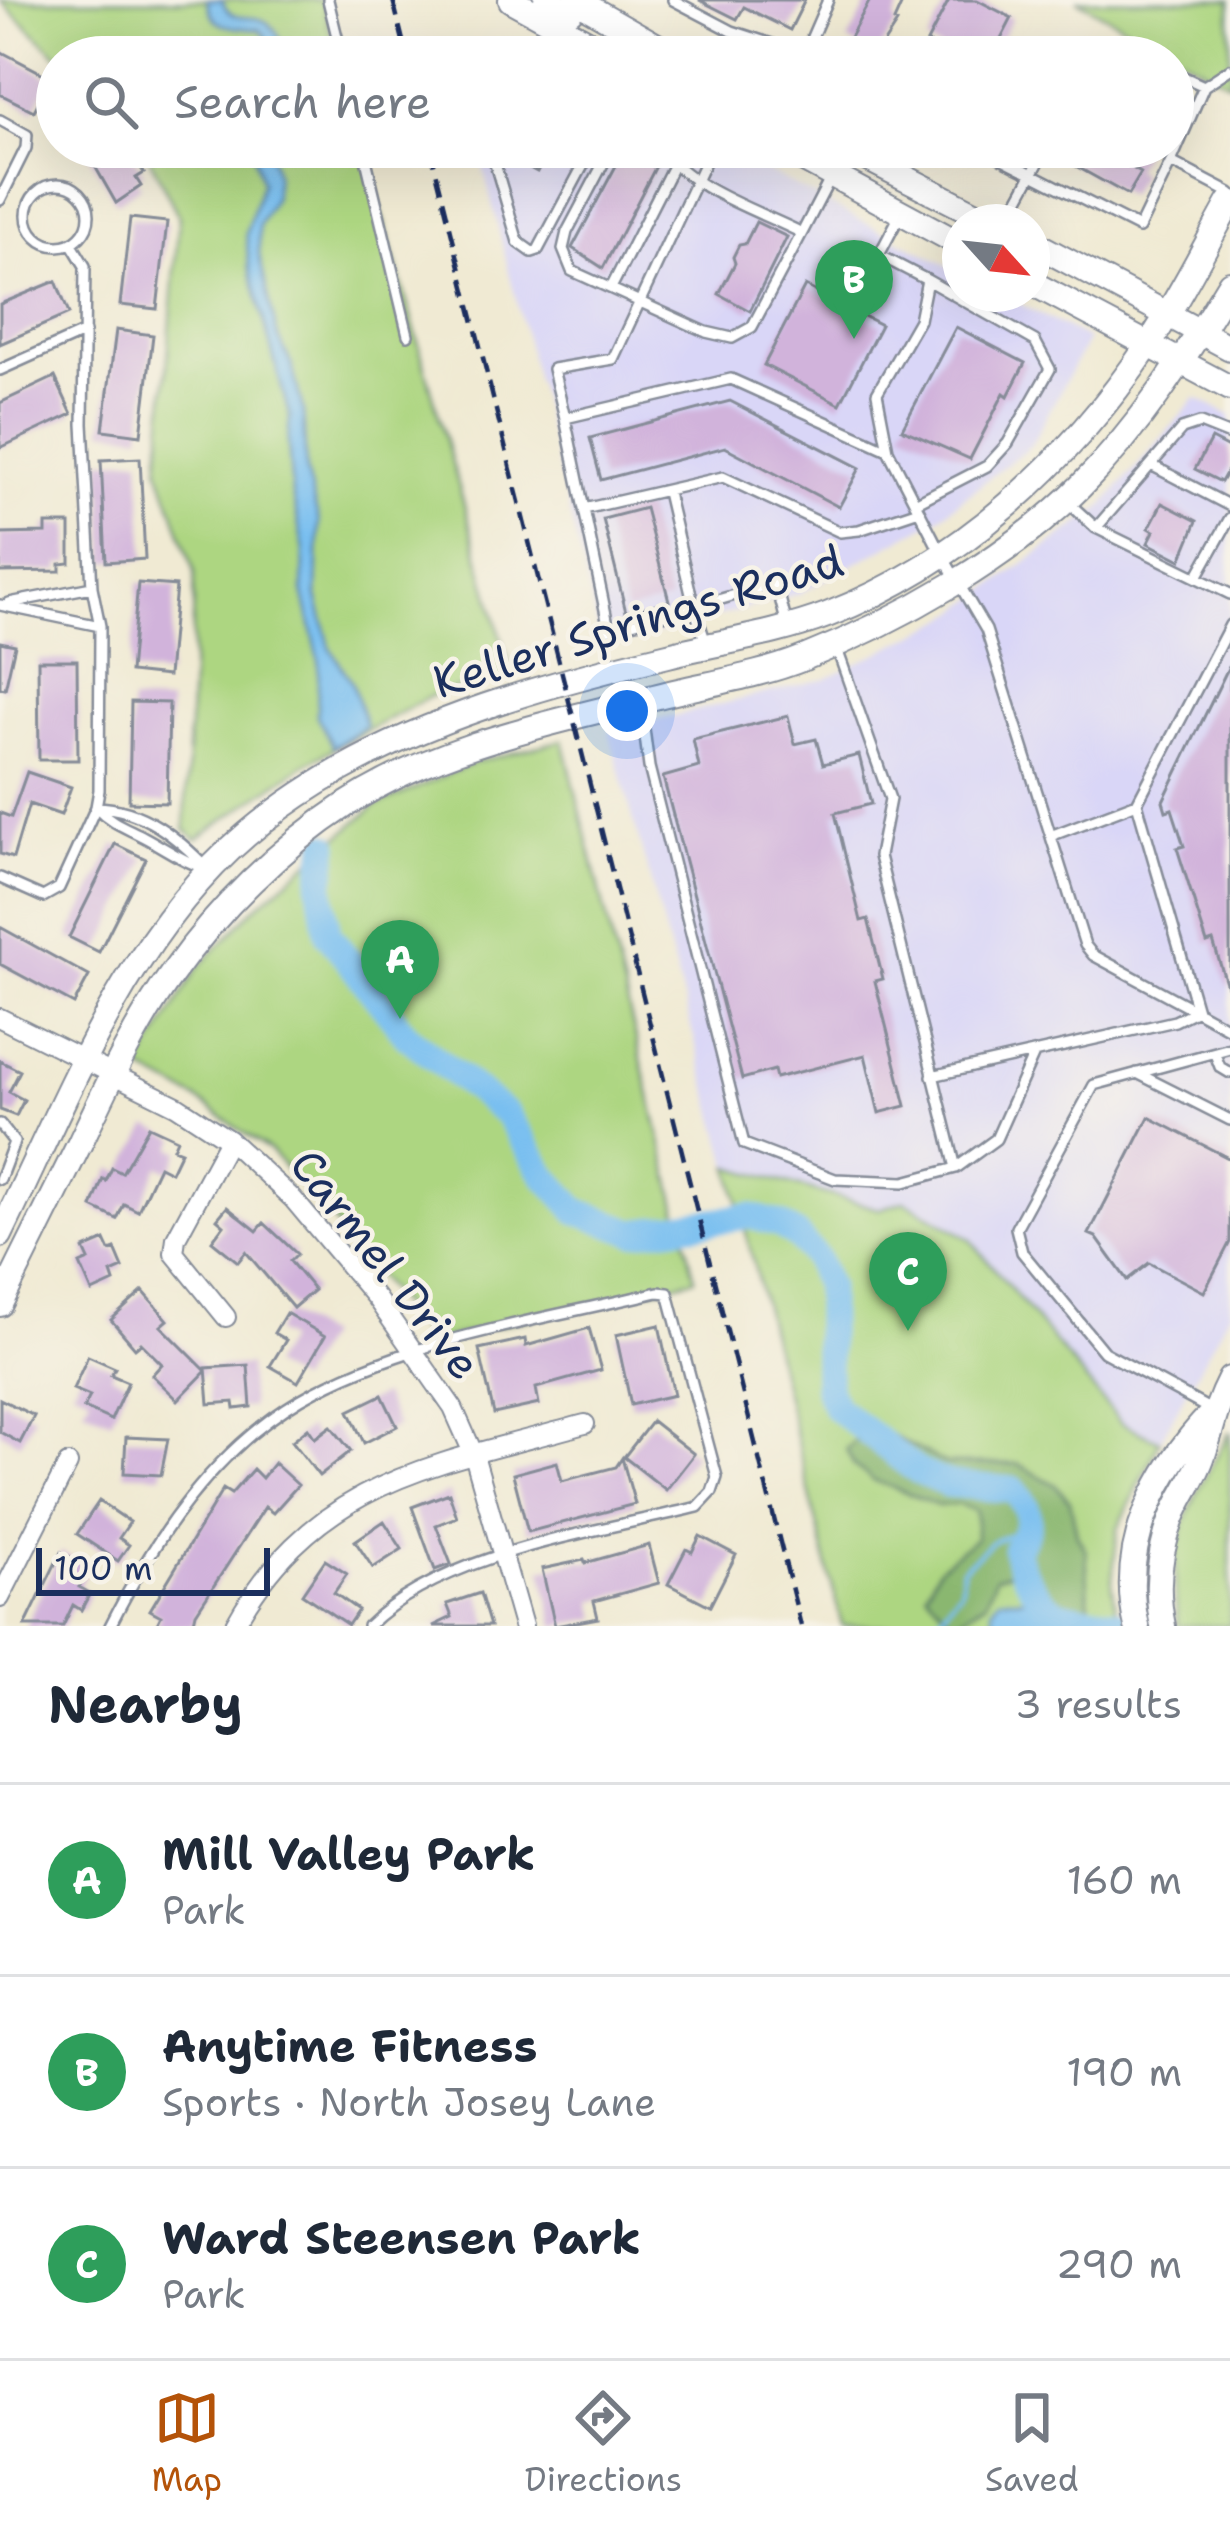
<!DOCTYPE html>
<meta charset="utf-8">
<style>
body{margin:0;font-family:"Shantell Sans",sans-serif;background:#f2f2f3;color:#1f2937}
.compass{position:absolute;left:942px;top:204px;width:108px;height:108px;border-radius:50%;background:#fff;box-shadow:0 12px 48px #0002;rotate:117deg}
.scale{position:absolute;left:36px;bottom:30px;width:234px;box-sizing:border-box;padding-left:12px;border:6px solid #1b2f5e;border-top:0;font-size:33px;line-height:42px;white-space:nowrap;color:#1b2f5e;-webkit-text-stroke:9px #f7f3e8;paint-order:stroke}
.you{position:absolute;left:627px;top:711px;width:42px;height:42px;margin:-30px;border:9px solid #fff;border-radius:50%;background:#1a73e8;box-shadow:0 0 0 18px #1a73e833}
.badge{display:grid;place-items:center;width:78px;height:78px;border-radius:50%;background:#b45309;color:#fff;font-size:39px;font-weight:700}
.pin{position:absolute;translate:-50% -99px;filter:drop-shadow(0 3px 6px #0008)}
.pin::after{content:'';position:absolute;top:63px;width:42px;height:36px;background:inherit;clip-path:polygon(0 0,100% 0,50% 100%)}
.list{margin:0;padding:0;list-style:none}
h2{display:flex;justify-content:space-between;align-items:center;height:156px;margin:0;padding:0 48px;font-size:51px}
h2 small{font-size:39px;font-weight:400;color:#747a83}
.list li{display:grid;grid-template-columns:78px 1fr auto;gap:36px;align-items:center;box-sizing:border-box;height:192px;padding:0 48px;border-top:3px solid #e0e1e3}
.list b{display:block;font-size:45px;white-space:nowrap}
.list p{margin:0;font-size:39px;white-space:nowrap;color:#747a83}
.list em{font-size:39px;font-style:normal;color:#747a83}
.icon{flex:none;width:66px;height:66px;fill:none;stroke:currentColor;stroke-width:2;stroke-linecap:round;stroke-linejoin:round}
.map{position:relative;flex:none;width:1230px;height:1626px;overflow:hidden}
.search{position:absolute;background:#fff;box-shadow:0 12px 48px #0002;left:36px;right:36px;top:36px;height:132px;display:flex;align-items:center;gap:30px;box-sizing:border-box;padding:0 42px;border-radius:66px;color:#747a83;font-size:45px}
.sheet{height:732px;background:#fff}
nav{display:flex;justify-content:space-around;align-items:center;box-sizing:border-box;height:168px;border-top:3px solid #e0e1e3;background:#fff;font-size:33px;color:#747a83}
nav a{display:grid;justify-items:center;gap:6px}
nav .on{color:#b45309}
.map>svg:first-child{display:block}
</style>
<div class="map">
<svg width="1230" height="1626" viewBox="0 0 1230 1626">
<rect width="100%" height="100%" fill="#f7f3e8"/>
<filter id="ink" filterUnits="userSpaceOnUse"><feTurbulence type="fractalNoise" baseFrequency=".00833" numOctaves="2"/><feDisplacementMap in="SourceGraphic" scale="24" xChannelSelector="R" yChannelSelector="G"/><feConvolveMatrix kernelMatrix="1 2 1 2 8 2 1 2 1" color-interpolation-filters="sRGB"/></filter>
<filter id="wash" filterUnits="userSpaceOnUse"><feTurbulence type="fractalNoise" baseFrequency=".004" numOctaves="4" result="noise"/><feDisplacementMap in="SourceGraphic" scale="48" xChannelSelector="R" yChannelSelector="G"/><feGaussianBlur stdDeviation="2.7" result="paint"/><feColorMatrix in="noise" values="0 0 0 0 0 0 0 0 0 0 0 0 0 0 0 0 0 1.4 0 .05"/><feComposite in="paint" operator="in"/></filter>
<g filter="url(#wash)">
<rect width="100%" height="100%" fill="#f0ead3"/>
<path fill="#d9d6f7" d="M 516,41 L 548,57 L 456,57 Z
M 478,147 L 720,147 L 960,272 L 960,294 L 1001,294 L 1088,339 L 1031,445 L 937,519 L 801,593 L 603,649 Z
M 1196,398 L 1230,415 L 1230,1311 L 1160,1441 L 1121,1423 L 970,1239 L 730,1167 L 609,732 L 827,678 L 947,619 L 1101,508 Z"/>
<path fill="#add681" stroke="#648270" stroke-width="3" d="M 0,0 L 322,0 L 338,57 L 59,57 Z
M 1077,0 L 1230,0 L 1230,83 Z
M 144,147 L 363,147 L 512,675 L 435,694 L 305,764 L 196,839 L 185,829 L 195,573 L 159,469 L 179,217 Z
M 563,740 L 695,1279 L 430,1342 L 333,1221 L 270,1151 L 195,1098 L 139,1069 L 197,969 L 257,906 L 374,807 L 476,762 Z
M 730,1167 L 879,1209 L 905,1201 L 970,1239 L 1121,1423 L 1160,1441 L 1118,1529 L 1112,1582 L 1119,1626 L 842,1626 Z
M 1230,1431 L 1230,1626 L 1178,1626 C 1166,1537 1190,1506 1230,1431 Z"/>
<path fill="#8ab76f" stroke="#527366" stroke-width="3" d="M 870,1429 L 881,1430 L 946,1464 L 1018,1464 L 1054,1484 L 1070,1501 L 1077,1535 L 1086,1551 L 1089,1609 L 1084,1614 L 1044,1593 L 1027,1567 L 995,1577 L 986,1601 L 955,1623 L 926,1592 L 940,1566 L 976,1538 L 976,1511 L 957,1504 L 938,1506 L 873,1480 L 854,1466 L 846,1449 Z"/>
<path fill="#79bff0" stroke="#4a77a7" stroke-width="3" d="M 207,0 L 222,0 C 233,34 262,0 280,39 L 276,57 L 264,57 L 266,37 L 260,30 C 235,26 211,32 207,0 Z
M 251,147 L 268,147 L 276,176 L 274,198 L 259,225 L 259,255 L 277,334 L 292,366 L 303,411 L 306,472 L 319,522 L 317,596 L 330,647 L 352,683 L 366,726 L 333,747 L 317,716 L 319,660 L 303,591 L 304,550 L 292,493 L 288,442 L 290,418 L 249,266 L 246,233 L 262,182 Z
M 1026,1571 L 1049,1604 L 1096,1615 L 1092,1626 L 994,1626 L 992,1608 L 999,1598 L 1025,1598 L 1025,1589 L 1019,1578 Z"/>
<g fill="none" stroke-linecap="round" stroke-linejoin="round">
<path stroke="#79bff0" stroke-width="4.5" d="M 933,1626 L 961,1588 L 962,1569 L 992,1542 L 1030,1526"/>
<path stroke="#79bff0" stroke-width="27" d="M 327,845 L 321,886 L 328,934 L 407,1036 L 507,1115 L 544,1174 L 577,1211 L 634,1232 L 749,1216 L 779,1224 L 798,1237 L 816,1258 L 827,1287 L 827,1390 L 836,1408 L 917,1471 L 947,1484 L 1014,1490 C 1034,1514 1032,1524 1015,1550 C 1018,1563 1023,1573 1031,1585 C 1056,1626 1081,1612 1122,1624"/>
</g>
<g id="blocks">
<path fill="#d1b3db" d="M 699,0 L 805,0 L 790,30 L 744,7 L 737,19 Z
M 870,0 L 902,3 L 894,21 L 897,23 L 876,55 L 848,41 Z
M 949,0 L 977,0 L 1012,18 L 998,45 L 1022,57 L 944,57 L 947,52 L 927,42 Z
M 0,51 L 51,78 L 34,111 L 0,94 Z
M 84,147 L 127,147 L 144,173 L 136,178 L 141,186 L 116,203 Z
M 499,147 L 550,147 L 537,172 L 501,153 Z
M 626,147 L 655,168 L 603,268 L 572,248 Z
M 1056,147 L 1146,147 L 1134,169 L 1141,173 L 1128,195 L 1070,163 L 1072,159 L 1055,151 Z
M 130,218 L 167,222 L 157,309 L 120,305 Z
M 756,222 L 787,237 L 750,311 L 719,294 L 735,263 L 733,257 L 739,245 L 745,244 Z
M 56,281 L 69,314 L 0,344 L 0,304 Z
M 805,286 L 881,325 L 840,404 L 764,365 Z
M 956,327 L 1025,363 L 1008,396 L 1004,393 L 970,459 L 902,429 Z
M 116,330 L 153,335 L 141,435 L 103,430 Z
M 55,377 L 72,414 L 0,448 L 0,403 Z
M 730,401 L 860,468 L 839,507 L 725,447 L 601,480 L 590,438 Z
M 1211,439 L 1230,449 L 1230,466 L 1221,482 L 1195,469 Z
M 140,458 L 145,559 L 106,562 L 101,460 Z
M 1162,503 L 1197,521 L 1181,560 L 1148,543 L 1154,531 L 1149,528 Z
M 645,508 L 669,601 L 626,612 L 603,519 Z
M 46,524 L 70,524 L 70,563 L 60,564 L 60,571 L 0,572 L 0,534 L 46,533 Z
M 138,583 L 176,586 L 168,676 L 130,672 Z
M 0,642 L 15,645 L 5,689 L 0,688 Z
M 38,660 L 77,660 L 78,760 L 39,760 Z
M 1230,664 L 1230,985 L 1227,986 L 1213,941 L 1207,943 L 1177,848 L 1184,846 L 1172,809 L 1166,811 L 1163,801 Z
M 131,702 L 169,703 L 167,803 L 129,802 Z
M 788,716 L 795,744 L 816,739 L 823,764 L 859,755 L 871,804 L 835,813 L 861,921 L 868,919 L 883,979 L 875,981 L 906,1106 L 879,1113 L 865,1055 L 776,1078 L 774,1070 L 742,1079 L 663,777 L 699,767 L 693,739 Z
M 27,772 L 71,787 L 61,815 L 29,804 L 13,858 L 0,854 L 0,813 L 11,817 Z
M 115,844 L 146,859 L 99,952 L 69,937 Z
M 0,927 L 89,976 L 74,1004 L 0,964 Z
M 0,1061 L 20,1071 L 9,1092 L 24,1100 L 16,1116 L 0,1110 Z
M 1149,1117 L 1230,1159 L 1230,1242 L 1204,1292 L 1149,1263 L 1127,1280 L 1096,1237 L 1089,1234 Z
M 149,1126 L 177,1139 L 173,1148 L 181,1151 L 171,1172 L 159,1166 L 138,1211 L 124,1204 L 117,1219 L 92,1207 L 103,1179 L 106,1181 L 112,1168 L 122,1173 Z
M 227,1207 L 257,1231 L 264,1223 L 297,1254 L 290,1261 L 314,1290 L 293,1308 L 246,1252 L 238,1262 L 212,1241 L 224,1225 L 217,1219 Z
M 105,1240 L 110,1251 L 115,1249 L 123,1268 L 111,1273 L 114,1282 L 92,1292 L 80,1264 L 89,1260 L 84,1249 Z
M 143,1291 L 168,1320 L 161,1326 L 206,1371 L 178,1400 L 152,1375 L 162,1364 L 141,1343 L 135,1348 L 111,1320 Z
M 286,1313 L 325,1336 L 298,1382 L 270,1366 L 286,1340 L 274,1333 Z
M 659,1325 L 674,1395 L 631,1405 L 616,1335 Z
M 589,1328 L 601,1370 L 536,1388 L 539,1404 L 494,1414 L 479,1349 L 525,1339 L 526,1346 Z
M 88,1356 L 115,1368 L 111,1375 L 128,1382 L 111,1420 L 84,1408 L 90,1396 L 73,1389 Z
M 248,1365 L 251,1407 L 235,1409 L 234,1402 L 209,1404 L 206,1368 Z
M 382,1395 L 397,1426 L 364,1443 L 349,1411 Z
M 0,1399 L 34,1416 L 20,1443 L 0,1432 Z
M 652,1421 L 694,1454 L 666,1490 L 624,1457 Z
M 331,1426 L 351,1451 L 319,1476 L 292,1441 L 308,1428 L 315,1438 Z
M 126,1437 L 168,1439 L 161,1475 L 124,1473 Z
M 622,1458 L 635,1504 L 528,1532 L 513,1474 L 557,1462 L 562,1481 L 616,1467 Z
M 274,1463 L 298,1485 L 273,1513 L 265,1507 L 196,1613 L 193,1626 L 156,1626 L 161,1616 L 150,1610 L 223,1489 L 231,1494 L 253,1469 L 262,1478 Z
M 449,1493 L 457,1517 L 436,1525 L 451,1564 L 435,1570 L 412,1507 Z
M 99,1501 L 130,1522 L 119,1538 L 129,1545 L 118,1561 L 77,1534 Z
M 384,1521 L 402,1549 L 373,1568 L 355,1541 Z
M 700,1536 L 736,1555 L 710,1606 L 668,1584 L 686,1549 L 692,1552 Z
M 649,1545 L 659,1583 L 594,1601 L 598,1618 L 555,1626 L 542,1569 L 584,1560 L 585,1563 Z
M 61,1552 L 89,1567 L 79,1587 L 90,1593 L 81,1610 L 73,1605 L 63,1626 L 25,1626 Z
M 325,1560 L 347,1574 L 334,1593 L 358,1610 L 348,1625 L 302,1594 Z
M 480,1593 L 490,1626 L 433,1626 L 452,1617 L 447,1604 Z"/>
</g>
</g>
<g filter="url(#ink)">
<use href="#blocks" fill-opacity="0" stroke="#868c98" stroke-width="3"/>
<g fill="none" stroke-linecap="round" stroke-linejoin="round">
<g stroke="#868c98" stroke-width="14">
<path id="lane" d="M 328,0 L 342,57
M 673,0 L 732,31 L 812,57
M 805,53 L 828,0
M 536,57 L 553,25
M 1095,57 L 1114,46 L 1141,57
M 1173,72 L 1204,86
M 0,120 L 27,135 L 26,148 L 0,200
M 363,147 L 408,335
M 490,147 L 518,242 L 532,252 L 538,250 L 593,147
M 612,147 L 567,232 L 563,249 L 572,271 L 706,332 L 732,338 L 752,327 L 802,233
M 660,147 C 691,190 754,209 802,233 L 832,175
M 979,147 L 1139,228 L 1171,162 L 1230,193
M 1171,162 L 1204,86 L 1230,69
M 890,169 L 901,147
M27 215a31 31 0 1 1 62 0a31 31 0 1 1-62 0Z
M 899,217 L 879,255 L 927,280 L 919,320 L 877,393 L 888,450 L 942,555 L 986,630 L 1085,945 L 1093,955 L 1230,1029
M 1006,222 L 1047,147
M 611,288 L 673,166
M 0,370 L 85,332
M 565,418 L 553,369 L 613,359 L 712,147
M 1151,465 L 1230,506
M 667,492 L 694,607 L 776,583 L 787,625
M 915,503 L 987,466 L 1008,443 L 1050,369 L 1035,341 L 927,280
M 1069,503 L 1096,528 L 1230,594
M 584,509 L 723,477 L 840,532 L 859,530 L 919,510
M 1096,528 L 1182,429 L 1200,423 L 1230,435
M 1197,577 L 1230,518
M 9,603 L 92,587
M 0,605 L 100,626
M 707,646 L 694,607 L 609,629 L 565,418 L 731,379 L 888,450
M 837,649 L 890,799 L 879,856 L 956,1168
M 641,706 L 649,767 L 744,1144 L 835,1179 L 904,1182 L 956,1168 L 996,1139 L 1034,1054
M 1137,803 L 1230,625
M 96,807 C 143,808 177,837 209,870
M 96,807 C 111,823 125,827 144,837 C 165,848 181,861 204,868
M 0,878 L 43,897 L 59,888 L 96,807 L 99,790 L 100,626 L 92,587 L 83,424 L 85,266 L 71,243
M 1215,1054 L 1220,1067 L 1230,1073
M 1137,1073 L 1230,1120
M 932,1076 L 1175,1021 L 1197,1010 L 1137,803 L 1053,835
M 0,1124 L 14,1142 L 0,1179
M 1213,1411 L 1104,1352 L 1022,1252 L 1016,1228 L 1094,1085 L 1230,1048
M 110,1626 C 155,1537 213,1451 301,1399 C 405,1339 542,1320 658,1292 L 668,1293 L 717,1477 L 712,1492 L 698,1507 C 597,1532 442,1552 368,1626"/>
</g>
<g stroke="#868c98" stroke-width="22">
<path id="street" d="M 0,1018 L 177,1106 L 229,1140 L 293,1199 L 376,1298 L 453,1408 L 474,1455 L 523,1626
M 226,1317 L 174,1253 L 176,1238 L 229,1140
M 0,1598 L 68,1464
M 234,1626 C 316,1478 437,1465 585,1424"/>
</g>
<g stroke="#868c98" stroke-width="28">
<path id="secondary" d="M 511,0 L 615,57
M 546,0 L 570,11 L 579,2
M 576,0 L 676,57
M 780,147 L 960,244
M 845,147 L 992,222
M 1032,242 L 1230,348
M 1032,283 L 1230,388
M 0,1235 C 67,1098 127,936 246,835 C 364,734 520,691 668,655 C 720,642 778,634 827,615 C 961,563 1069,463 1149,344 C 1179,299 1203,250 1230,202
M 0,1304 C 27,1249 54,1195 81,1141 C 108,1084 135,1025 172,974 C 218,909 280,848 347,804 C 438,745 551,723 654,697 C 703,684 757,677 804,658 C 899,620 1007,560 1080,487 C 1141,426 1186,356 1230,283
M 1137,1626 C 1117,1546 1158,1469 1212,1413
M 1163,1626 C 1155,1589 1159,1551 1173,1516 C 1181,1496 1195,1478 1202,1458 C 1213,1427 1214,1410 1230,1379"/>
</g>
<use href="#lane" stroke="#fff" stroke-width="9"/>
<use href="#street" stroke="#fff" stroke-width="18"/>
<use href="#secondary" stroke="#fff" stroke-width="24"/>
<path stroke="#1b2f5e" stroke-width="4.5" stroke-dasharray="18 9" stroke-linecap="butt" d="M 393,0 L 407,57
M 430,147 L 801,1626"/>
</g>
</g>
<g text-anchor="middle" stroke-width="9" stroke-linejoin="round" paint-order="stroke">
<g font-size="45" fill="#1b2f5e" stroke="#f7f3e8">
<text transform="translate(638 621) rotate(-17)" y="16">Keller Springs Road</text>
<text transform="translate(386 1264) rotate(52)" y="16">Carmel Drive</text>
</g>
</g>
</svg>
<svg class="compass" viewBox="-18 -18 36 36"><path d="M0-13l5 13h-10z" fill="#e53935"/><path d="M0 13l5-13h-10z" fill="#747a83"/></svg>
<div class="scale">100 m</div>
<div class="you"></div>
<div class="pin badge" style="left:400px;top:1019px;background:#2e9e5b">A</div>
<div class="pin badge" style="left:854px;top:339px;background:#2e9e5b">B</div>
<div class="pin badge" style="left:908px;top:1331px;background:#2e9e5b">C</div>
<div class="search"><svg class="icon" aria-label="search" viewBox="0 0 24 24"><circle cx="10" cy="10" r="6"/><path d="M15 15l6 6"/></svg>Search here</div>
</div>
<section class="sheet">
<h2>Nearby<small>3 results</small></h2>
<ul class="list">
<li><span class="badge" style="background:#2e9e5b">A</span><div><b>Mill Valley Park</b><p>Park</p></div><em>160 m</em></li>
<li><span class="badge" style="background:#2e9e5b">B</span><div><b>Anytime Fitness</b><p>Sports · North Josey Lane</p></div><em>190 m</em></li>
<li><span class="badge" style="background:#2e9e5b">C</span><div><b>Ward Steensen Park</b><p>Park</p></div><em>290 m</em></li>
</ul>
</section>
<nav>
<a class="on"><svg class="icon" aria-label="map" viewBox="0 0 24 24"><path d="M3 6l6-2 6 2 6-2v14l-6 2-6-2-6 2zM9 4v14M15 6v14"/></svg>Map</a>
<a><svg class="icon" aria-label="directions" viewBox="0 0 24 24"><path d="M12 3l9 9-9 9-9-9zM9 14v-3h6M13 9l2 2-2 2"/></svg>Directions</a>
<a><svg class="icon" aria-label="saved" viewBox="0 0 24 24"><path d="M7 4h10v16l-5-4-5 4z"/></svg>Saved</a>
</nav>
